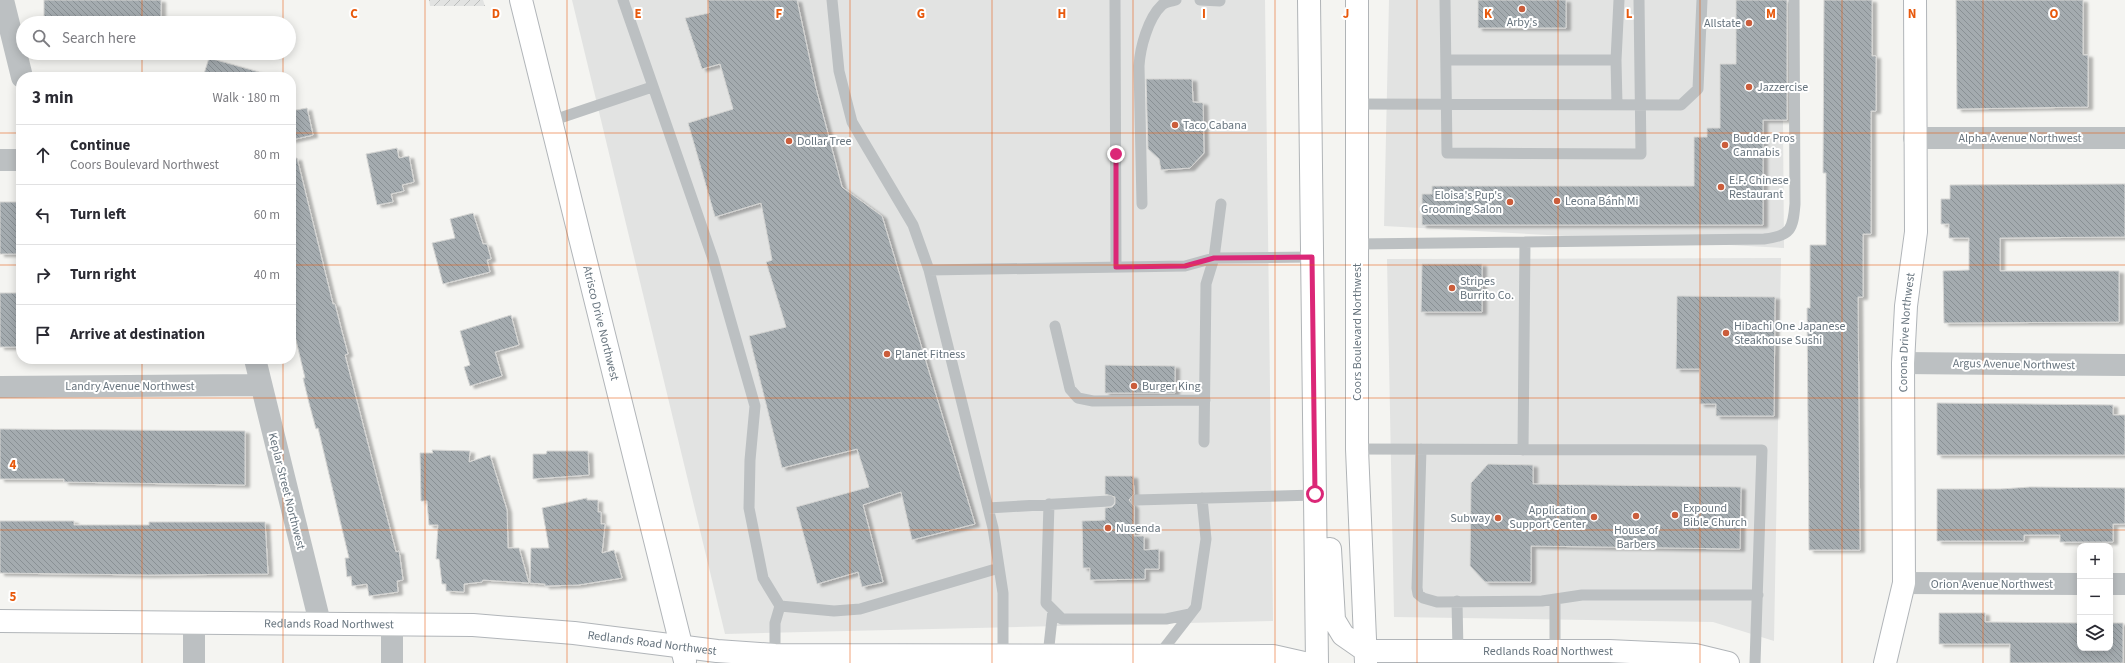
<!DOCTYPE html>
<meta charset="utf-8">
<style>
body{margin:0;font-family:"Source Sans 3",sans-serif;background:#f7f7f7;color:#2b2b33}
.controls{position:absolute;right:12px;bottom:12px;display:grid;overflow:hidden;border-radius:8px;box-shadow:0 2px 10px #0003}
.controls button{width:36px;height:36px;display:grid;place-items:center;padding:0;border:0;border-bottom:1px solid #e1e1e2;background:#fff;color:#2b2b33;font:20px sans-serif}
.stop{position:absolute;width:12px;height:12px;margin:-9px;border:3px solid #db2777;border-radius:50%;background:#fff}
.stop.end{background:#db2777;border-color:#fff;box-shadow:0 1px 4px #0008}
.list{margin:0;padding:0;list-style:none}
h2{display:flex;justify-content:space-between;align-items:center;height:52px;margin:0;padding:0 16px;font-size:17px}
h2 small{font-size:13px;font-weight:400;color:#7c7c81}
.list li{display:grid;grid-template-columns:26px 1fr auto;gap:12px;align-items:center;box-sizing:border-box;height:60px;padding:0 16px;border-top:1px solid #e1e1e2}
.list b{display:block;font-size:15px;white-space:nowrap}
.list p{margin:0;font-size:13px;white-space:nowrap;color:#7c7c81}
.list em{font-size:13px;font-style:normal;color:#7c7c81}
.icon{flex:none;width:22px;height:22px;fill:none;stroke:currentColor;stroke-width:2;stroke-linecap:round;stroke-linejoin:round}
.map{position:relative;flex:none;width:2125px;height:663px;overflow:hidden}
.search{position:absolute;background:#fff;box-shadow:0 2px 10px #0003;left:16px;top:16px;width:280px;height:44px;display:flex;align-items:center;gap:10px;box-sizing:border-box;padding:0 14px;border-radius:22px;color:#7c7c81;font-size:15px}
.panel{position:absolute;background:#fff;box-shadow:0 2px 10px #0003;left:16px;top:72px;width:280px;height:292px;border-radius:16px}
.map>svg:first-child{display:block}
</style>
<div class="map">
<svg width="2125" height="663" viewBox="0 0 2125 663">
<defs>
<pattern id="industrial-furrows" width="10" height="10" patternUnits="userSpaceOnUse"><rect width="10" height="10" fill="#e2e3e2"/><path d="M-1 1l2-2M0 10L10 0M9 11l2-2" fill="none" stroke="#bbbdbc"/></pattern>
<pattern id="building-back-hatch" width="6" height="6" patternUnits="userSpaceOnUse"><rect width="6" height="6" fill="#a4abaf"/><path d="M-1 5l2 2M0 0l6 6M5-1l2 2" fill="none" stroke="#899094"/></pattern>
<filter id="shadow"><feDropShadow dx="4.5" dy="2.5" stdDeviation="1" flood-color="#0004"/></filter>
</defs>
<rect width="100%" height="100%" fill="#f4f4f1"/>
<path fill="#e2e3e2" d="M 572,0 L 1265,0 L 1273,621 L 725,634 Z
M 1389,0 L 1782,0 L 1784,248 L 1384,226 Z
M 1781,258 L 1774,641 L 1713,622 L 1394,617 L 1387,259 Z"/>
<path fill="url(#industrial-furrows)" d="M 429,0 L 483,0 L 485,6 L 430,6 Z"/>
<path fill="url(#building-back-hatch)" stroke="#d6d6d4" filter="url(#shadow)" d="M 44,0 L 161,0 L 161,23 L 44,23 Z
M 708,0 L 797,0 L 816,88 L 842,187 L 882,216 L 975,524 L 912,540 L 901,492 L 863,505 L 883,582 L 862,587 L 858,572 L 817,584 L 796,507 L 869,487 L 857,449 L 782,468 L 749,336 L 786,327 L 766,262 L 772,260 L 761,203 L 715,217 L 688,123 L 733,109 L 720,64 L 702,69 L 685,18 L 709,13 Z
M 1478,0 L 1566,0 L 1566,28 L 1478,28 Z
M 1736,0 L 1787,0 L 1787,120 L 1763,120 L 1763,225 L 1422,225 L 1422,194 L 1432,194 L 1432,186 L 1694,186 L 1694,137 L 1707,137 L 1707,128 L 1720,128 L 1720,64 L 1736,64 Z
M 1824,0 L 1872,0 L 1872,56 L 1876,56 L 1876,111 L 1871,111 L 1871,234 L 1863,234 L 1863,297 L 1858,297 L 1860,550 L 1809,550 L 1807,308 L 1810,308 L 1810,245 L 1826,245 L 1826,173 L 1823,173 Z
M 1956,0 L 2083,0 L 2083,55 L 2088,55 L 2088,107 L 1957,109 Z
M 209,58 L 259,72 L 259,77 L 203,77 Z
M 1146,79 L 1192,79 L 1193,102 L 1203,103 L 1204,153 L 1190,168 L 1161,170 L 1159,159 L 1148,149 Z
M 307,108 L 313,135 L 291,140 L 291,111 Z
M 397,148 L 399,158 L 409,156 L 414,182 L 402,185 L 404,191 L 391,194 L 393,202 L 377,205 L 366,154 Z
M 297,158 L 333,304 L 335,304 L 341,328 L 348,354 L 345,355 L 396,552 L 399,551 L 403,580 L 397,581 L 398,592 L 369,596 L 367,584 L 352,586 L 351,576 L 347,577 L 345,558 L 349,558 L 318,428 L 316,429 L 309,403 L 303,378 L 305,378 L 291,319 L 291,159 Z
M 2125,184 L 2125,237 L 2000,238 L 2000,271 L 2119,271 L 2119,322 L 1944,323 L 1943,271 L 1969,270 L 1969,238 L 1949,238 L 1949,224 L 1941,224 L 1941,199 L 1950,199 L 1950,185 Z
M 0,202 L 21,202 L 21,254 L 0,254 Z
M 473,213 L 483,244 L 487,244 L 491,259 L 487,260 L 490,272 L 443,284 L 432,243 L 455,238 L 450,219 Z
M 1422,264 L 1482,264 L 1482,312 L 1421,312 Z
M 0,293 L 21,293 L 21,347 L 0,347 Z
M 1677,296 L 1775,297 L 1774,416 L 1716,416 L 1716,404 L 1700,404 L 1700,369 L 1676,369 Z
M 511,315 L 519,345 L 495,352 L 502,376 L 470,386 L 464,367 L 470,365 L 460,331 Z
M 1105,365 L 1175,366 L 1175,393 L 1105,393 Z
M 1937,403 L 2113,405 L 2113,415 L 2125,415 L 2125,455 L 1937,455 Z
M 0,429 L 245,431 L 245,485 L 64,482 L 64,479 L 0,479 Z
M 432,450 L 470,451 L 469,462 L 490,455 L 507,510 L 508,548 L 519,548 L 529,583 L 483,580 L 482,582 L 464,584 L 464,592 L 446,591 L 446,584 L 442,584 L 439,559 L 436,559 L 438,525 L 429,525 L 427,501 L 421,501 L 420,453 L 433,453 Z
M 547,451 L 588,451 L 589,475 L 533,479 L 533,454 L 546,454 Z
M 1488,464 L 1533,465 L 1533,484 L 1741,487 L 1740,549 L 1531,546 L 1531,582 L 1485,582 L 1470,566 L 1471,483 Z
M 1105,476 L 1133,476 L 1134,494 L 1129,500 L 1134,506 L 1134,536 L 1144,536 L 1144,550 L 1159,549 L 1159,569 L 1145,569 L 1145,579 L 1090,580 L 1090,568 L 1083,568 L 1082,521 L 1105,520 L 1105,508 L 1112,507 L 1115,504 L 1115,497 L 1105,494 Z
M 2030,487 L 2125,488 L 2125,524 L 2113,524 L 2113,542 L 2060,542 L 2060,535 L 2024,535 L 2024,541 L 1937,541 L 1937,489 L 2001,489 Z
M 587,498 L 587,500 L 598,500 L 598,512 L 601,512 L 601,524 L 605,524 L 602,553 L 614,550 L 622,578 L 578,585 L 545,586 L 545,584 L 530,583 L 531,548 L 549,548 L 542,508 Z
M 0,521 L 74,521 L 74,525 L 149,525 L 149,522 L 265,522 L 268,574 L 149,575 L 0,573 Z
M 1939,613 L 1985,613 L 1985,622 L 2080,623 L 2080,648 L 2110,648 L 2110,623 L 2123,623 L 2123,663 L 2010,663 L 2010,644 L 1939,644 Z"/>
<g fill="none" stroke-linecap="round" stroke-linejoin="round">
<g stroke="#b1b5b9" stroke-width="24">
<g id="secondary">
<path id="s1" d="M 521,0 L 685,661"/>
<path id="s2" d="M 0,621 L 473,625 L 574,633 L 717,651 L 775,655 L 1273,656 L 1304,663"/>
<path id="s3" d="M 1366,651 L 1609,651 L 1695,655 L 1728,663"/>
<path id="s4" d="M 1885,663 L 1904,583 L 1903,363 L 1906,306 L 1916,232 L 1915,0"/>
</g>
</g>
<g stroke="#b0b4b7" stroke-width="24">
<path id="primary" d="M 1309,0 L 1317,663
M 1357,0 L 1357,449 L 1366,663
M 1330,549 L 1334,620 L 1343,635 L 1366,651"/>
</g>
<path stroke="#bcc0c2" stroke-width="11" d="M 623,0 L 713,259 L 755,406 L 750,460 L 749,508 L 763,578 L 780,606 L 775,623 L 775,655
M 832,0 L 839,71 L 852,122 L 913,225 L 929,270 L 993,528 L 1003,593 L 1003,659
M 1115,0 L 1116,267
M 1200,0 L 1220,1
M 1445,0 L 1447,153 L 1641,154 L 1639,0
M 1446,60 L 1616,60 L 1617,105
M 1616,60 L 1619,0
M 1357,104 L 1681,105 L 1698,89 L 1702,0
M 551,121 L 652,87
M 1142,204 L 1139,66 C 1140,48 1148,18 1162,5 C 1165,2 1172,1 1176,0
M 1358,244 L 1764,239 C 1791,236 1793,229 1795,204 L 1794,0
M 929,270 L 1185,266 L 1214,258 L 1312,257
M 1055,326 L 1070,389 L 1078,398 L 1093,401 L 1205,400
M 1204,442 L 1206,284 L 1214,258 L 1221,204
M 1357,449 L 1762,450 L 1755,663
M 1421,449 L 1417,588 L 1418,594 L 1423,598 L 1437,602 L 1542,601 L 1582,595 L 1758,595
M 1523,450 L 1525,242
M 1136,500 L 1315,495
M 1049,504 L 1046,603 L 1062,619 L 1166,619 L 1190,614
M 988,508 L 1109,501
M 1555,599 L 1555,651
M 1457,601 L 1458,652
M 780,606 L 834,611 L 860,609 L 999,568
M 1048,655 L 1053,610
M 1158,656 L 1196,607 L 1206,539 L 1202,498"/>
<path stroke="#bcc0c2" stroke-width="22" d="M 3,0 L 22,77
M 1914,138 L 2125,138
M 0,160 L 21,160
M 255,359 L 320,623
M 1903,363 L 2125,365
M 0,387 L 261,385
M 1904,583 L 2080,584
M 2110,584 L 2125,584
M 392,624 L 392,663
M 194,663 L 194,623"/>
<use href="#secondary" stroke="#fff" stroke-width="22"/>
<use href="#primary" stroke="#fff" stroke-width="22"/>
</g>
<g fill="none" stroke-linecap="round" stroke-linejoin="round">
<path stroke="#db2777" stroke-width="5" d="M 1116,154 L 1116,267 L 1185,266 L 1214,258 L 1312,257 L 1315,494"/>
</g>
<path fill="none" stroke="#e8590c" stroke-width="1" stroke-opacity="0.55" d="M 142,0 L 142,23M 283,0 L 283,23M 425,0 L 425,663M 567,0 L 567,663M 708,0 L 708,663M 850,0 L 850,663M 992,0 L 992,663M 1133,0 L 1133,663M 1275,0 L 1275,663M 1417,0 L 1417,663M 1558,0 L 1558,663M 1700,0 L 1700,663M 1842,0 L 1842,663M 1983,0 L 1983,663M 142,53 L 142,77M 283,53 L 283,77M 0,133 L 21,133M 291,133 L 2125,133M 0,265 L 21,265M 291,265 L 2125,265M 142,359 L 142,663M 283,359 L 283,663M 0,398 L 2125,398M 0,530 L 2125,530"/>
<g fill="#cb5d3b" stroke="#fff" stroke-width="1.5">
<circle cx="1522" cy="9" r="4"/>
<circle cx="1749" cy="23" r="4"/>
<circle cx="1749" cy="87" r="4"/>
<circle cx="1175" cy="125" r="4"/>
<circle cx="789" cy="141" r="4"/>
<circle cx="1725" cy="145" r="4"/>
<circle cx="1721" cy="187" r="4"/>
<circle cx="1557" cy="201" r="4"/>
<circle cx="1510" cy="202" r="4"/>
<circle cx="1452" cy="288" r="4"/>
<circle cx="1726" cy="333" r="4"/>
<circle cx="887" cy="354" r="4"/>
<circle cx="1134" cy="386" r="4"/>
<circle cx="1675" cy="515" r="4"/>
<circle cx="1636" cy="516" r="4"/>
<circle cx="1594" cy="517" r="4"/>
<circle cx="1498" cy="518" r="4"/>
<circle cx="1108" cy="528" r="4"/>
</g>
<g text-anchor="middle" stroke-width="4" stroke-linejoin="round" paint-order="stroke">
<g font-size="12" fill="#67747e" stroke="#fff" text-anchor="start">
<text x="1522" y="26" text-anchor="middle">Arby's</text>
<text x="1741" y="27" text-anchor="end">Allstate</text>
<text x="1757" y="91">Jazzercise</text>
<text x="1183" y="129">Taco Cabana</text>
<text x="1733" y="142">Budder Pros<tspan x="1733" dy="14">Cannabis</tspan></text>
<text x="797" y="145">Dollar Tree</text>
<text x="1729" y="184">E.F. Chinese<tspan x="1729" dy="14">Restaurant</tspan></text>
<text x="1502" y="199" text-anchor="end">Eloisa's Pup's<tspan x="1502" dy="14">Grooming Salon</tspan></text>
<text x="1565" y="205">Leona Bánh Mi</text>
<text x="1460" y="285">Stripes<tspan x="1460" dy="14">Burrito Co.</tspan></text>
<text x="1734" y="330">Hibachi One Japanese<tspan x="1734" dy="14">Steakhouse Sushi</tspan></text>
<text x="895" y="358">Planet Fitness</text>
<text x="1142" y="390">Burger King</text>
<text x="1683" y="512">Expound<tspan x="1683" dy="14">Bible Church</tspan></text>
<text x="1586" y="514" text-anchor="end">Application<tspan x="1586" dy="14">Support Center</tspan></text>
<text x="1490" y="522" text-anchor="end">Subway</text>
<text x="1116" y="532">Nusenda</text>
<text x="1636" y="534" text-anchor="middle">House of<tspan x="1636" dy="14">Barbers</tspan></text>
</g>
<g font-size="12" fill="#67747e" stroke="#fff">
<text x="2020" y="142">Alpha Avenue Northwest</text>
<text dy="4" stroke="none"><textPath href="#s1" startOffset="333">Atrisco Drive Northwest</textPath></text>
<text transform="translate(1357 332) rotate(-90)" y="4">Coors Boulevard Northwest</text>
<text dy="4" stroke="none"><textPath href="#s4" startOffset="333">Corona Drive Northwest</textPath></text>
<text transform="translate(2014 364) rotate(1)" y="4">Argus Avenue Northwest</text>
<text x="130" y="390">Landry Avenue Northwest</text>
<text transform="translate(287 491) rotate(76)" y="4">Keplar Street Northwest</text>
<text x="1992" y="588">Orion Avenue Northwest</text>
<text dy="4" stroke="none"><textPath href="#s2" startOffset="329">Redlands Road Northwest</textPath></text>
<text dy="4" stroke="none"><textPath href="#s2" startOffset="653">Redlands Road Northwest</textPath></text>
<text dy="4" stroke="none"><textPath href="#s3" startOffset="182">Redlands Road Northwest</textPath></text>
</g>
</g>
<g font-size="13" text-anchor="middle" font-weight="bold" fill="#e8590c" stroke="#fff" stroke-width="4" stroke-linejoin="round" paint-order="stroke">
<text x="354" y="18">C</text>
<text x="496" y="18">D</text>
<text x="638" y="18">E</text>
<text x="779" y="18">F</text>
<text x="921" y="18">G</text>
<text x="1062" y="18">H</text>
<text x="1204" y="18">I</text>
<text x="1346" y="18">J</text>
<text x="1488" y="18">K</text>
<text x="1629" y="18">L</text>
<text x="1771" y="18">M</text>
<text x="1912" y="18">N</text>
<text x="2054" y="18">O</text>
<text x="13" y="469">4</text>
<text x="13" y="601">5</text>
</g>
</svg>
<div class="controls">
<button>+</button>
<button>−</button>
<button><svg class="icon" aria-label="layers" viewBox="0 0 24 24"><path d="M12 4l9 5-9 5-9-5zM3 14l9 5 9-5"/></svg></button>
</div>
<div class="stop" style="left:1315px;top:494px"></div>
<div class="stop end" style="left:1116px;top:154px"></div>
<div class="search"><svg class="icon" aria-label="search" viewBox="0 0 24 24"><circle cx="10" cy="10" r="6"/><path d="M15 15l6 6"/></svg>Search here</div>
<section class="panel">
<h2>3 min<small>Walk · 180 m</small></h2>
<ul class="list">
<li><svg class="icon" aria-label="ahead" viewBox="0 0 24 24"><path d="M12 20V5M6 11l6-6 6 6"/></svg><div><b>Continue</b><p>Coors Boulevard Northwest</p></div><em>80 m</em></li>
<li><svg class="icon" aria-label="left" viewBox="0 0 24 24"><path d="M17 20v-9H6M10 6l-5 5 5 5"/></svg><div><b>Turn left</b></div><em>60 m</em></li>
<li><svg class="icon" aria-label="right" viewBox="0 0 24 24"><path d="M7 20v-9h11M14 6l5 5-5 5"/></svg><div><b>Turn right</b></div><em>40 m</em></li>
<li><svg class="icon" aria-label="arrive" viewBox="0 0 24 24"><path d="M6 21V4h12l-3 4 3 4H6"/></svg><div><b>Arrive at destination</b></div></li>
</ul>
</section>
</div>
